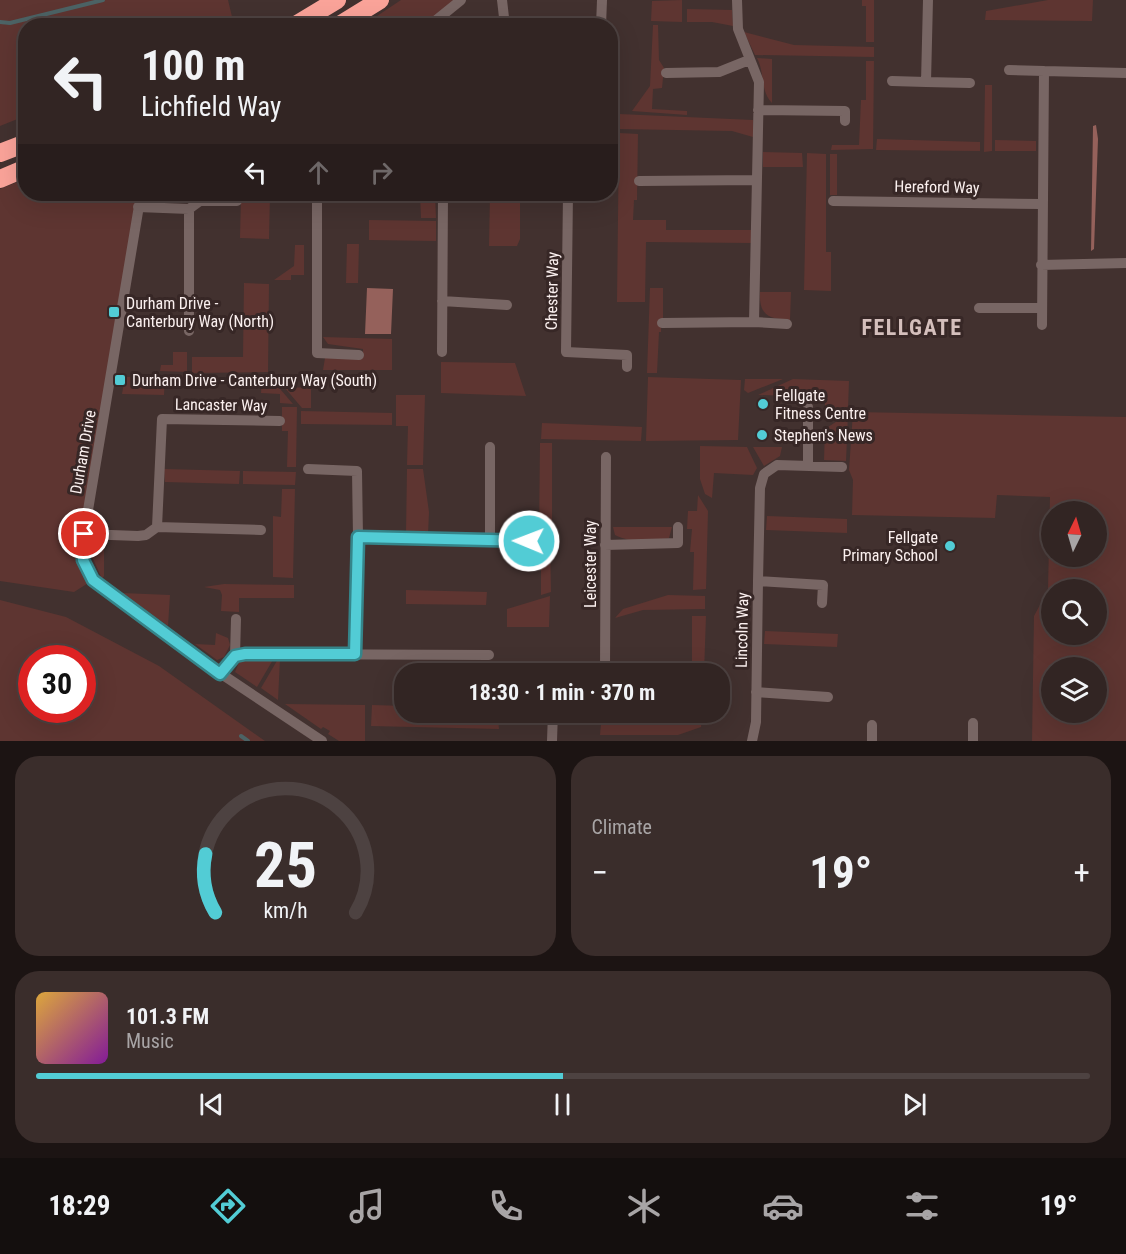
<!DOCTYPE html>
<html lang="en">
<head>
<meta charset="utf-8">
<style>
	body { margin:0; font-family:"Roboto Condensed",sans-serif; background:#3a2d2b; color:#f1f3f6; height:100vh; display:flex; flex-direction:column; font-size:22px; white-space:nowrap }
	* { box-sizing:border-box; margin:0 }
	p { font-size:20px; color:#a8a5a6 }
	.icon { flex:none; width:33px; height:33px; fill:none; stroke:currentColor; stroke-width:2; stroke-linecap:round; stroke-linejoin:round }
	.map { position:relative; height:741px; overflow:hidden }
	.panel { display:flex; flex-direction:column; gap:15px; padding:15px; background:#1c1413; flex:1 }
	.panel>* { flex:none }
	.top-card { position:absolute; left:18px; top:18px; width:600px; height:183px; border-radius:24px; box-shadow:0 6px 24px #0002,0 0 0 2px #4d4241; background:#322523; color:#f1f3f6; overflow:hidden }
	.needle { width:39px; rotate:5deg }
	.controls { position:absolute; left:1041px; top:501px; display:grid; gap:12px }
	.controls a { display:grid; place-items:center; width:66px; height:66px; border-radius:50%; background:#322523; box-shadow:0 6px 24px #0002,0 0 0 2px #4d4241; font-size:30px }
	.speed { position:absolute; left:18px; top:645px; display:flex; gap:12px; font-size:30px; font-weight:700; text-align:center }
	.speed>* { display:grid; place-content:center; width:78px; height:78px; border-radius:50%; background:#322523; box-shadow:0 6px 24px #0002,0 0 0 2px #4d4241; line-height:1 }
	.speed .limit { border:9px solid #d22; background:#fff; color:#111 }
	.pin { position:absolute; display:grid; place-items:center; width:51px; height:51px; color:#fff; margin:-26px; border:3px solid #fff; border-radius:50%; box-shadow:0 2px 6px #0007 }
	.me { position:absolute; width:66px; margin:-33px; rotate:271deg; stroke-linejoin:round; filter:drop-shadow(0 0 4px #0008) }
	.turn { display:flex; align-items:center; gap:21px; height:126px; padding:0 24px; font-size:27px }
	.turn .icon { width:78px; height:78px; stroke-width:2.5 }
	.turn b { display:block; font-size:42px; line-height:51px }
	.lanes { display:flex; align-items:center; height:57px; padding:0 24px; background:#0003; justify-content:center; gap:30px; direction:ltr }
	.lanes .off { opacity:.35 }
	.big { font-size:45px; font-weight:700; line-height:1.1 }
	.panel .tile { flex:1; display:flex; flex-direction:column; justify-content:center; gap:9px; min-width:0; padding:0 21px; border-radius:24px; background:#3a2d2b }
	.panel .dial { align-items:center; gap:0 }
	.dial svg { height:156px; overflow:visible; fill:none; stroke:#4d4241; stroke-width:7; stroke-linecap:round; text-anchor:middle }
	.dial text { fill:#f1f3f6; stroke:none }
	.song { display:flex; align-items:center; gap:18px }
	.cover { width:72px; height:72px; border-radius:9px; background:linear-gradient(135deg,hsl(40 70% 55%),hsl(290 70% 35%)) }
	.played { height:6px; border-radius:3px; background:linear-gradient(90deg,#52ccd5 50%,#4d4241 50%) }
	.keys { display:flex; justify-content:space-around; direction:ltr }
	.heat { display:flex; justify-content:space-between; align-items:center; font-size:33px; direction:ltr }
	.panel .tiles { flex:1; display:grid; gap:15px; grid-template-columns:1fr 1fr }
	.tile:last-child { grid-column:span 2 }
	.trip { position:absolute; left:394px; top:663px; width:336px; height:60px; border-radius:24px; background:#322523; box-shadow:0 6px 24px #0002,0 0 0 2px #4d4241; font-weight:700; line-height:60px; text-align:center }
	.dock { display:flex; height:96px; justify-content:space-around; align-items:center; background:#140f0e; color:#a8a5a6 }
	.dock .icon { width:42px; height:42px }
	.dock .selected { color:#52ccd5 }
	.dock b { font-size:27px; color:#f1f3f6 }
	.map>svg:first-child { display:block }
</style>
</head>
<body>
<div class="map">
<svg width="1126" height="741" viewBox="0 0 1126 741">
	<rect width="100%" height="100%" fill="#42312f"/>
	<path fill="#5e3531" fill-rule="evenodd" d="M0 0H228L234 25 26 26 25 116 0 126Z
		M401 0H461L429 25 362 26Z
		M682 0V22L651 21 652 1Z
		M862 0H874V42H866V6H862Z
		M1048 0H1093L1092 21 985 20 986 11Z
		M687 9 732 10 733 26 712 22H687Z
		M653 25H658L659 60 664 68 662 88 653 89 652 109 687 111V115L632 111 650 86Z
		M744 32 794 45 874 47V57L755 55Z
		M757 58 772 59V103C760 91 765 73 757 58Z
		M866 61H874L873 149 831 150 832 145H859L861 100H866Z
		M985 85H992V151L984 152Z
		M619 114 753 120V137L732 131 618 129Z
		M619 133 638 134 637 200H634L633 220H666V230H751V243L646 242 645 302H617Z
		M877 139 980 142V151L876 150Z
		M995 140 1036 141V151H995Z
		M763 152 802 153 803 167H763Z
		M807 153 826 154V252H831V291L804 290Z
		M830 154H837V195H830Z
		M25 179 26 194H141L83 560 93 580 74 592 0 581V189Z
		M254 194H270L269 239 240 238 241 196Z
		M420 194H435L436 218H421Z
		M490 194H520V239L517 246H489Z
		M369 220 436 221V241L369 240Z
		M347 244H359L358 283H346Z
		M295 245H304V275H291V280H274L294 266Z
		M244 283 269 284 268 372 192 373V357H243Z
		M650 288H663V318L661 319V332H659L657 373H647Z
		M760 292H791L790 320C768 319 759 315 760 292Z
		M323 337 392 339V370H323L325 358H363V349L328 344Z
		M173 352H187V372L160 371 161 365H173Z
		M441 362 515 363 526 396 441 393Z
		M165 376 164 395 122 394 125 377Z
		M262 376H269L293 404 280 403V394L261 393Z
		M648 377 741 380 738 440 646 441Z
		M745 379H783L748 393 744 390Z
		M793 379 849 381 848 409 825 421V397L758 395Z
		M311 387V408H302L285 388Z
		M396 395H425L423 465H407L408 426H396Z
		M282 407H297L296 467H287L288 431H282Z
		M301 411 392 413V425L301 424Z
		M853 412 1126 417V741H1032L1034 616 1048 590 1050 497 997 495 995 518 852 515 853 480 849 470ZM1052 512H1096V556H1052ZM1052 590H1096V634H1052ZM1052 668H1096V712H1052Z
		M848 414 846 461 824 460 825 429Z
		M542 423 642 427 641 441 541 439Z
		M540 443H552V536H539Z
		M700 446 747 447 757 468 753 475 714 473 712 498 705 494 700 479Z
		M753 447H782L780 456 764 466Z
		M164 469 240 471 239 484 165 482Z
		M407 469H423L429 512 428 535 406 534Z
		M243 471 296 472 295 485 243 484Z
		M282 489H295L293 578 273 577V516L281 517Z
		M698 495 708 511 706 589 693 590 694 552H690L692 529H687L688 511H697Z
		M767 516 847 519V533L766 530Z
		M613 527H672L669 538C652 542 630 543 615 535Z
		M104 540V576L102 579 90 552 97 542Z
		M536 540H550L551 592 541 595V557L534 556Z
		M224 584 294 585V598H239V612L221 611 222 595 220 590 204 587Z
		M406 590 487 592 486 605 406 604Z
		M122 593 170 595 168 626Z
		M668 595 705 596V609L643 610 615 618 623 609Z
		M550 596 549 627H507V609Z
		M0 600 66 617 159 666 265 741H0ZM82 658V710H32V658Z
		M692 616H706L704 673H692Z
		M765 631 838 634 837 647 764 644Z
		M216 633 228 638 230 645 224 657 217 660 195 644 215 645Z
		M247 658H274L257 687 235 672 240 660Z
		M278 659H280L278 700 261 688Z
		M285 704 365 705V741H339L328 734 330 731 323 727 321 729Z
		M372 705 405 706V712C437 712 466 718 498 719L499 729 371 726Z
		M702 715 701 727 678 735H600L601 724H674Z"/>
	<path fill="#95615b" d="M1096 125 1098 139 1094 249 1091 251 1093 126Z
		M367 288 393 289 391 334H365Z"/>
	<g fill="none" stroke-linecap="round" stroke-linejoin="round">
		<path stroke="#4c6365" stroke-width="4" d="M0 22 10 23 103 0
			M241 736 248 741"/>
		<path stroke="#786664" stroke-width="10" d="M502 0 505 26
			M928 0 926 82 970 83
			M429 26 461 0
			M601 26 602 0
			M1009 70 1044 71
			M666 73 719 72 749 60
			M892 81 926 82
			M758 110 845 111V121
			M639 181 757 180
			M141 194 84 534 83 560 93 580 220 673 322 741
			M317 194V353L359 355
			M568 194 566 352 627 355V367
			M833 201 1041 204
			M138 207 189 209V331
			M189 209 200 201H237
			M1041 265 1126 263
			M442 301 507 305
			M979 308H1042
			M754 322 787 324
			M662 323 754 322 759 82 738 29 737 0
			M1042 325 1044 71 1126 73
			M442 352 443 194
			M808 407V466
			M490 447V540
			M308 469 357 471 358 537
			M157 527 162 419 280 421
			M84 534 138 536 146 535 157 527 261 530
			M605 545 678 543V527
			M758 581 760 488 764 474 777 465 842 467
			M355 654 358 537 529 541
			M235 656 236 619
			M605 671 606 457
			M220 673 235 656 245 654 489 655
			M554 674V671H678
			M756 692 828 697
			M552 741 553 712
			M752 741 756 722 758 581 823 585 822 603
			M872 741V725
			M973 741V723"/>
		<path stroke="#faa399" stroke-width="18" d="M294 26 337 0
			M338 26 380 0
			M0 153 26 143
			M0 179 26 168"/>
	</g>
	<g fill="none" stroke-linecap="round" stroke-linejoin="round">
		<g stroke="#35858a" stroke-width="15">
			<path id="route" d="M84 534 83 560 93 580 220 674 235 656 245 654H355L358 537 529 541"/>
		</g>
		<use href="#route" stroke="#52ccd5" stroke-width="10"/>
	</g>
	<g fill="#52ccd5" stroke="#372726" stroke-width="2">
		<rect x="108" y="306" width="12" height="12" rx="3"/>
		<rect x="114" y="374" width="12" height="12" rx="3"/>
		<circle cx="763" cy="404" r="6"/>
		<circle cx="762" cy="435" r="6"/>
		<circle cx="950" cy="546" r="6"/>
	</g>
	<g text-anchor="middle" dominant-baseline="central" stroke-width="6" stroke-linejoin="round" paint-order="stroke">
		<g font-size="16" fill="#fbf0ef" stroke="#372726">
			<text transform="translate(937 187) rotate(1)">Hereford Way</text>
			<text transform="translate(552 291) rotate(-89)">Chester Way</text>
			<text transform="translate(221 405) rotate(1)">Lancaster Way</text>
			<text transform="translate(83 452) rotate(-80)">Durham Drive</text>
			<text transform="translate(590 564) rotate(-90)">Leicester Way</text>
			<text transform="translate(742 630) rotate(-89)">Lincoln Way</text>
		</g>
		<g font-size="16" fill="#fbf0ef" stroke="#372726" text-anchor="start">
			<text x="126" y="303">Durham Drive -<tspan x="126" dy="18">Canterbury Way (North)</tspan></text>
			<text x="132" y="380">Durham Drive - Canterbury Way (South)</text>
			<text x="775" y="395">Fellgate<tspan x="775" dy="18">Fitness Centre</tspan></text>
			<text x="774" y="435">Stephen's News</text>
			<text x="938" y="537" text-anchor="end">Fellgate<tspan x="938" dy="18">Primary School</tspan></text>
		</g>
		<g font-size="22" font-weight="bold" letter-spacing="1.5" fill="#d4bfbc" stroke="#372726">
			<text x="912" y="327">FELLGATE</text>
		</g>
	</g>
</svg>
<div class="controls">
<a><svg class="needle" viewBox="-14 -14 28 28"><path d="M0-13l5 13h-10z" fill="#e53935"/><path d="M0 13l5-13h-10z" fill="#a8a5a6"/></svg></a>
<a><svg class="icon" aria-label="search" viewBox="0 0 24 24"><circle cx="10" cy="10" r="6"/><path d="M15 15l6 6"/></svg></a>
<a><svg class="icon" aria-label="layers" viewBox="0 0 24 24"><path d="M12 4l9 5-9 5-9-5zM3 14l9 5 9-5"/></svg></a>
</div>
<div class="speed"><div class="limit">30</div></div>
<div class="pin" style="left:84px;top:534px;background:#d93025"><svg class="icon" aria-label="arrive" viewBox="0 0 24 24"><path d="M6 21V4h12l-3 4 3 4H6"/></svg></div>
<svg class="me" style="left:529px;top:541px" viewBox="-20 -20 40 40"><circle r="17" fill="#52ccd5" stroke="#fff" stroke-width="3"/><path d="M0-11L8 9 0 5-8 9z" fill="#fff"/></svg>
<div class="trip">18:30 · 1 min · 370 m</div>
<div class="top-card">
<div class="turn"><svg class="icon" aria-label="left" viewBox="0 0 24 24"><path d="M17 20v-9H6M10 6l-5 5 5 5"/></svg><div><b>100 m</b>Lichfield Way</div></div>
<div class="lanes"><svg class="icon" aria-label="left" viewBox="0 0 24 24"><path d="M17 20v-9H6M10 6l-5 5 5 5"/></svg><svg class="icon off" aria-label="ahead" viewBox="0 0 24 24"><path d="M12 20V5M6 11l6-6 6 6"/></svg><svg class="icon off" aria-label="right" viewBox="0 0 24 24"><path d="M7 20v-9h11M14 6l5 5-5 5"/></svg></div>
</div>
</div>
<section class="panel">
<div class="tiles">
<div class="tile dial"><svg viewBox="0 0 100 80">
<path d="M14 69A42 42 0 1 1 86 69"/>
<path d="M14 69A42 42 0 0 1 9 39" stroke="#52ccd5"/>
<text x="50" y="56" font-size="32" font-weight="700">25</text>
<text x="50" y="72" font-size="11">km/h</text>
</svg></div>
<div class="tile"><p>Climate</p>
<div class="heat"><a>−</a><b class="big">19°</b><a>+</a></div>
</div>
<div class="tile">
<div class="song"><i class="cover"></i><div><b>101.3 FM</b><p>Music</p></div></div>
<div class="played"></div>
<div class="keys"><svg class="icon" aria-label="previous" viewBox="0 0 24 24"><path d="M18 5L8 12l10 7zM5 5v14"/></svg><svg class="icon" aria-label="pause" viewBox="0 0 24 24"><path d="M8 5v14M16 5v14"/></svg><svg class="icon" aria-label="next" viewBox="0 0 24 24"><path d="M6 5l10 7-10 7zM19 5v14"/></svg></div>
</div>
</div>
</section>
<nav class="dock">
<b>18:29</b>
<svg class="icon selected" aria-label="directions" viewBox="0 0 24 24"><path d="M12 3l9 9-9 9-9-9zM9 14v-3h6M13 9l2 2-2 2"/></svg>
<svg class="icon" aria-label="music" viewBox="0 0 24 24"><path d="M9 18V5l10-2v13"/><circle cx="6" cy="18" r="3"/><circle cx="16" cy="16" r="3"/></svg>
<svg class="icon" aria-label="phone" viewBox="0 0 24 24"><path d="M5 4h4l2 5-3 2q2 4 5 5l2-3 5 2v4C11 20 4 13 5 4z"/></svg>
<svg class="icon" aria-label="climate" viewBox="0 0 24 24"><path d="M12 3v18M4 7l16 10M4 17L20 7"/></svg>
<svg class="icon" aria-label="car" viewBox="0 0 24 24"><path d="M5 17H2v-5l4-1 3-4h7l3 4 3 1v5h-3M9 17h6M6 11h13"/><circle cx="7" cy="17" r="2"/><circle cx="17" cy="17" r="2"/></svg>
<svg class="icon" aria-label="filters" viewBox="0 0 24 24"><path d="M4 7h16M4 17h16"/><circle cx="9" cy="7" r="2"/><circle cx="15" cy="17" r="2"/></svg>
<b>19°</b>
</nav>
</body>
</html>
